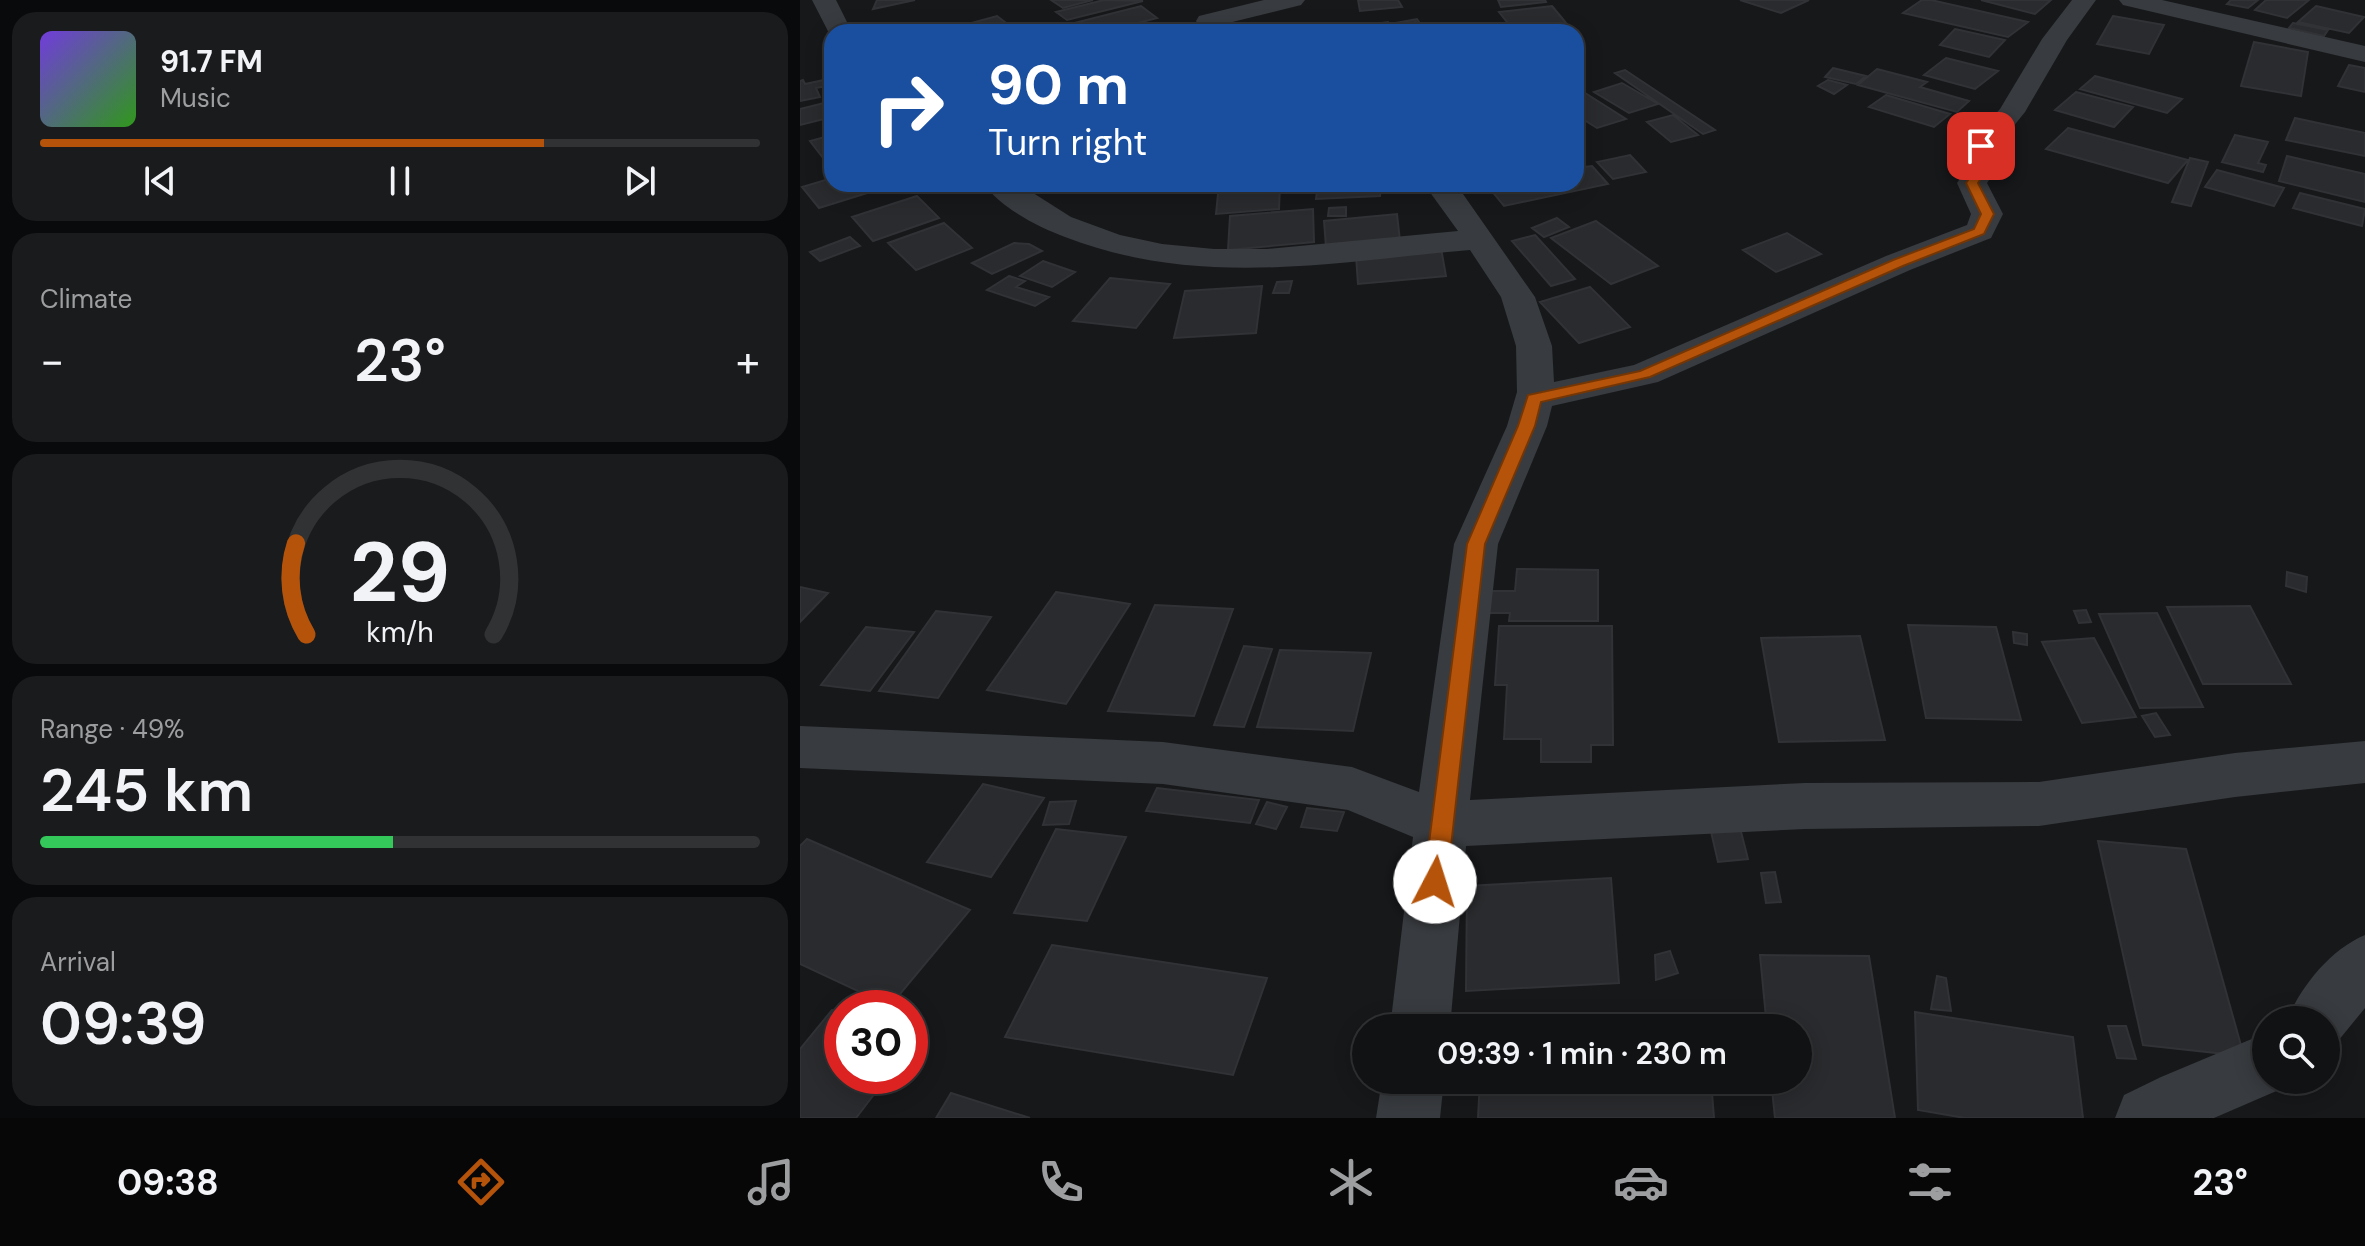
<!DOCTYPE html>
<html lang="en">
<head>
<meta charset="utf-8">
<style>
	body { margin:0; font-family:"DM Sans",sans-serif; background:#1a1b1d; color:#f1f3f6; height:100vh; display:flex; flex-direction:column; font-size:30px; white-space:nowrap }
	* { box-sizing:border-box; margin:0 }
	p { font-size:26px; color:#9c9ea0 }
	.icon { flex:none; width:44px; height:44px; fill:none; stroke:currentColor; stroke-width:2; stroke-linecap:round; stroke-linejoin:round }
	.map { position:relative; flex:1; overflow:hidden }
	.panel { display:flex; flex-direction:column; gap:12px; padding:12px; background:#090a0b; width:800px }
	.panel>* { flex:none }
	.hud { position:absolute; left:24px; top:24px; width:760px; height:168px; border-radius:24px; box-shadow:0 4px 20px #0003,0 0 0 2px #303234; background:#1a4fa0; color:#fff; overflow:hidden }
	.fabs { position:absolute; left:1452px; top:1006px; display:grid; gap:16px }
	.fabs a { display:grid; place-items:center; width:88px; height:88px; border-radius:50%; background:#111214; box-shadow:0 4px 20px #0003,0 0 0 2px #303234; font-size:40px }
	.speed { position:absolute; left:24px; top:990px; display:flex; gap:16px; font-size:40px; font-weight:700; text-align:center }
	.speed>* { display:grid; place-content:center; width:104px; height:104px; border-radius:50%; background:#111214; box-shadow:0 4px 20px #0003,0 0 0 2px #303234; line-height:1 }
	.speed .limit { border:12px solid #d22; background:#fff; color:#111 }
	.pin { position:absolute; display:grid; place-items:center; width:68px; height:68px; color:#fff; margin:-34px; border-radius:16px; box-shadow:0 4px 12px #0006 }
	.me { position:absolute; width:88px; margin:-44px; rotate:5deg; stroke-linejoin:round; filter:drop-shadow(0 0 6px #0008) }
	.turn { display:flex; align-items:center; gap:28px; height:168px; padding:0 32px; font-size:36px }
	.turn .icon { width:104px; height:104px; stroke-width:2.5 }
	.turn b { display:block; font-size:56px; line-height:68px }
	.big { font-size:60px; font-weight:600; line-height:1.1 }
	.panel .widget { flex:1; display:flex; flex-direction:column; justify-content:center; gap:12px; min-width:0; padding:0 28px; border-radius:24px; background:#1a1b1d }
	.panel .dial { align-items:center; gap:0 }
	.dial svg { height:208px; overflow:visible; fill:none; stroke:#303234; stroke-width:7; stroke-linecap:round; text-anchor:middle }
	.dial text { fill:#f1f3f6; stroke:none }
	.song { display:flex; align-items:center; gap:24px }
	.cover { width:96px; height:96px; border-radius:12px; background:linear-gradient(135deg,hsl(260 70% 55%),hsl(110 70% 35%)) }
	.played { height:8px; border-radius:4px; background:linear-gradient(90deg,#b45309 70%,#303234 70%) }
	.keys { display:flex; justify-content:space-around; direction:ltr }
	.heat { display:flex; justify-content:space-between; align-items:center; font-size:44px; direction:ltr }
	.charge { height:12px; border-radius:6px; background:linear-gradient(90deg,#34c759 49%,#303234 0) }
	.trip { position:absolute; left:552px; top:1014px; width:460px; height:80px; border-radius:40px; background:#111214; box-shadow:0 4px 20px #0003,0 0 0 2px #303234; font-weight:600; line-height:80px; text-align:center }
	.dock { display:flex; height:128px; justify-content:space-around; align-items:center; background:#070708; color:#9c9ea0 }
	.dock .icon { width:56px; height:56px }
	.dock .selected { color:#b45309 }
	.dock b { font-size:36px; color:#f1f3f6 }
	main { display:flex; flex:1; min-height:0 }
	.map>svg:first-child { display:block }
</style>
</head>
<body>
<main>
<section class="panel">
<div class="widget">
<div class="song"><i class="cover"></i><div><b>91.7 FM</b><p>Music</p></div></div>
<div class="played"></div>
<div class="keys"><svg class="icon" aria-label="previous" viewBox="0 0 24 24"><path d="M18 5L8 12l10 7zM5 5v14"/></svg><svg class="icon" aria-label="pause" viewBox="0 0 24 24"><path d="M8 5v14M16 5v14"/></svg><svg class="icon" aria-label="next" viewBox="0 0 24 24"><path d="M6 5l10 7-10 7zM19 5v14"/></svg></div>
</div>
<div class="widget"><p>Climate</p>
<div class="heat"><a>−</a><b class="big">23°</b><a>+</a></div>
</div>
<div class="widget dial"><svg viewBox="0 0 100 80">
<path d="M14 69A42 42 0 1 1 86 69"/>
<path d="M14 69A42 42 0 0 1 10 34" stroke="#b45309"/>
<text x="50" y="56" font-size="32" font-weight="700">29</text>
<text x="50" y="72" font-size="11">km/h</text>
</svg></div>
<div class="widget"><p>Range · 49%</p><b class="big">245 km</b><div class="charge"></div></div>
<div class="widget"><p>Arrival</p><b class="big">09:39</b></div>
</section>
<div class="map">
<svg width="1565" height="1118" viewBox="0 0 1565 1118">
	<rect width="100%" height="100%" fill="#17181a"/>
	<path fill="#2a2b2e" stroke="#313236" stroke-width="2" d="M77 0H115L73 9Z
		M251 0H293L263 8Z
		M304 0 343 1 267 20 256 12Z
		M558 0H598L602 7 560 11Z
		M698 0H745L746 2 701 7Z
		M940 0H1009L981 13Z
		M1122 0H1131L1228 22 1208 37 1103 13Z
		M1181 0H1251L1235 14Z
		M1431 0H1458L1448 8 1427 4Z
		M1466 0H1509L1487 18 1455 10Z
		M341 6 357 18 303 32H291L285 27 266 32H239Z
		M752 6 767 24 739 27 741 31 731 32H715L699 12Z
		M1516 6 1564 17 1549 33 1498 22Z
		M197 16 218 32H158L153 28Z
		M1313 16 1364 25 1349 54 1297 44Z
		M617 19 626 32H597L590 24Z
		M614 20 624 32H597L590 24Z
		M588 22 595 32H539V29Z
		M1493 23 1528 30 1524 36 1489 28Z
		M587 24 593 32H540V31Z
		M1155 29 1205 40 1189 57 1140 45Z
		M1454 42 1508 52 1501 96 1441 86Z
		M1146 58 1198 71 1175 89 1124 75Z
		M1549 65 1565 68V92L1538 86Z
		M1033 68 1066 76 1056 84 1025 77Z
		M1077 69 1127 82 1120 87 1169 101 1157 112 1058 85Z
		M825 70 915 130 903 134 815 73Z
		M1295 76 1382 99 1367 113 1280 89Z
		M3 80 5 84 24 80 27 86 16 88 20 97 0 101V81Z
		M1028 80 1047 85 1034 94 1018 86Z
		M822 83 858 104 829 113 794 92Z
		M782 91 826 119 797 128 776 115V93Z
		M1276 92 1333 107 1314 127 1255 110Z
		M1086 95 1150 114 1134 127 1069 107Z
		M32 101V117L0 125V109Z
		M873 115 898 135 871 142 847 122Z
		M1495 118 1565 133V156L1486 140Z
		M1268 128 1388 160 1368 183 1246 149Z
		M32 135V156L23 158 10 141Z
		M1435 135 1468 142 1458 163 1466 165 1463 172 1422 162Z
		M830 155 846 172 813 179 797 162Z
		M1487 156 1565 174V202L1479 181Z
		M1390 158 1408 162 1391 206 1372 202Z
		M792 166 808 184 704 206 686 184H776V168Z
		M1417 170 1484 188 1474 206 1405 187Z
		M32 178V184H96L19 208 2 187Z
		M419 184H480L479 209 416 214Z
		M518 184H581L580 196 516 199Z
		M1500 193 1565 209 1562 226 1493 208Z
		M117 196 139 218 73 241 52 217Z
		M546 207V216H528L529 208Z
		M513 209 514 242 428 250 430 216Z
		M597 214 600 241 526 247 524 221Z
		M757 218 769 227 744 237 732 228Z
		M796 221 858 266 811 284 751 238Z
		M144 223 172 248 116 270 88 243Z
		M987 233 1021 254 976 272 943 250Z
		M735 235 775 279 751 286 712 241Z
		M50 237 60 246 20 261 10 252Z
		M214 243 229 244 242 251 192 274 172 263Z
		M641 248 646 276 558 284 556 256Z
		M243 261 275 272 252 287 220 276Z
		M209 276 225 281 216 287 249 297 235 306 187 290Z
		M310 278 370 284 336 328 273 321Z
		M492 281 489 293H473L477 282Z
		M462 286 456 333 374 338 385 291Z
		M790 287 830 327 779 343 740 302Z
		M717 569 798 570V621H709L710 613H689L691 591H715Z
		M1487 572 1507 577 1506 592 1486 586Z
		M0 587 28 593 0 622Z
		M256 592 330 604 266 704 187 690Z
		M355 605 433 609 394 716 308 711Z
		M1450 606 1491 684H1403L1367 607Z
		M1286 610 1291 622 1279 623 1274 611Z
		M136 611 191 617 138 698 79 691Z
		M1357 613 1403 707 1340 708 1299 614Z
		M1108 625 1196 627 1221 720 1126 718Z
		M699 626H812L813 745H791V762H741V739H704L707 685H695Z
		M66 627 114 632 70 691 21 685Z
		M1213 632 1227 634V645L1214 643Z
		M1060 636 1085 740 979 742 961 638Z
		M1294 638 1336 717 1282 723 1242 642Z
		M444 646 472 649 444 727 414 725Z
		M480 650 571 653 553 731 457 727Z
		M1356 713 1370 735 1355 737 1342 716Z
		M183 784 244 798 191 877 127 862Z
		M357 788 459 800 450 823 346 811Z
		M276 801 269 824 243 825 250 802Z
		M467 802 487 807 476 829 456 824Z
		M507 808 544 812 537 831 501 827Z
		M938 820 948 859 918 862 909 823Z
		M256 829 326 837 287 921 214 913Z
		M7 839 170 910 90 1006 0 964V846Z
		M1298 841 1386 849 1444 1056 1343 1045Z
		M975 872 981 902 966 903 961 873Z
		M811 878 819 983 666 991 667 886Z
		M252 945 467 978 433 1075 205 1037Z
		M870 951 878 973 856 980 855 955Z
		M960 955 1069 956 1095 1118H975L971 1080H998V1028H967Z
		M1137 976 1146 978 1151 1011 1131 1009Z
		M32 1010 42 1014V1076H88L56 1118H0V1049Z
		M1115 1012 1273 1037 1283 1118H1165L1118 1110Z
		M907 1023V1028H682V1025Z
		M1308 1026H1326L1336 1059 1317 1058Z
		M680 1080H911L914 1118H678Z
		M151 1093 230 1118H136Z"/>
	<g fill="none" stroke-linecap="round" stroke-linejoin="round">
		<path fill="#383b3f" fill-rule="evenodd" d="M12 0H36L52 32H32L31 37Z
			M464 0H505L501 5 408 28 399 26 396 21 399 16Z
			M1272 0H1296L1267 40 1225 112 1196 148 1201 162 1187 183 1203 214 1191 238 1110 270 858 382 752 406 747 426 698 544 670 800 1005 783 1239 782 1435 753 1565 741V783L1435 797 1239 826 1005 829 666 846 650 1028H590L613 837 548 810 363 784 0 768V726L363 742 552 767 619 792 654 544 707 426 717 392 716 346 701 297 670 250C531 262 400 289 265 237 238 227 201 208 184 184H219L271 217 320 235 362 244 414 249H467L658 231 624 184H656L735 297 752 346 754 382 834 365 1086 256 1167 225 1171 214 1157 183 1171 162 1166 146 1200 109 1242 39Z
			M1319 0H1362L1565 46V62L1323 5Z
			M1565 935V1008L1538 1041 1526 1046V1020H1487C1501 986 1531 949 1565 935Z
			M1466 1033V1080H1491L1488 1086 1414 1118H1315L1324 1095 1361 1077Z
			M582 1080H644L640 1118H576Z"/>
	</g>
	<path fill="#b45309" stroke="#753606" stroke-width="2" d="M1181 143 1187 146 1192 162 1178 183 1194 214 1184 234 1103 266 850 377 741 402 735 426 685 544 647 882 643 889 635 893 627 889 624 882 667 544 718 426 728 395 840 371 1093 260 1174 229 1181 214 1166 183 1180 162 1175 146Z"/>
</svg>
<div class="fabs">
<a><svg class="icon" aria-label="search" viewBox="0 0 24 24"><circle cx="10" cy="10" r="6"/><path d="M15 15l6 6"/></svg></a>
</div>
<div class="speed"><div class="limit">30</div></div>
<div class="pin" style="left:1181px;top:146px;background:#d93025"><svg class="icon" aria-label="arrive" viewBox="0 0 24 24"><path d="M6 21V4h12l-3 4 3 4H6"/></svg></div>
<svg class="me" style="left:635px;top:882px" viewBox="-20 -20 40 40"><circle r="19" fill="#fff"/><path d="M0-13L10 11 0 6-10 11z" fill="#b45309"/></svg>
<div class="trip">09:39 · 1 min · 230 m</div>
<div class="hud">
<div class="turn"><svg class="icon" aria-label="right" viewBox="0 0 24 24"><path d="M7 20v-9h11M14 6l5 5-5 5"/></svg><div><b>90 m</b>Turn right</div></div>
</div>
</div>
</main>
<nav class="dock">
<b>09:38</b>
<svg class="icon selected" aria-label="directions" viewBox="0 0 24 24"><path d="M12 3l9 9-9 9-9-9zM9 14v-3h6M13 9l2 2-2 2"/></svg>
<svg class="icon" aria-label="music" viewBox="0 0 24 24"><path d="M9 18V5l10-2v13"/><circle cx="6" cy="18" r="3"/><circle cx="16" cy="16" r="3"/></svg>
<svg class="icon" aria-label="phone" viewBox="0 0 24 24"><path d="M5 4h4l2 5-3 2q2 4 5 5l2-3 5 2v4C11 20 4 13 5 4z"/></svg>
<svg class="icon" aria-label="climate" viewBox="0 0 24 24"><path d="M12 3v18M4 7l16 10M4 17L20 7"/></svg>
<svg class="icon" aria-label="car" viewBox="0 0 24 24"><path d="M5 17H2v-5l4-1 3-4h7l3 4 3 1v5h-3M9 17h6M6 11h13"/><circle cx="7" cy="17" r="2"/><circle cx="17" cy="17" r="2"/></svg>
<svg class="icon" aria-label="filters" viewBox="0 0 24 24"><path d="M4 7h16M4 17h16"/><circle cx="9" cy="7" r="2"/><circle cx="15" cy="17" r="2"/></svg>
<b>23°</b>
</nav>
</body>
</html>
